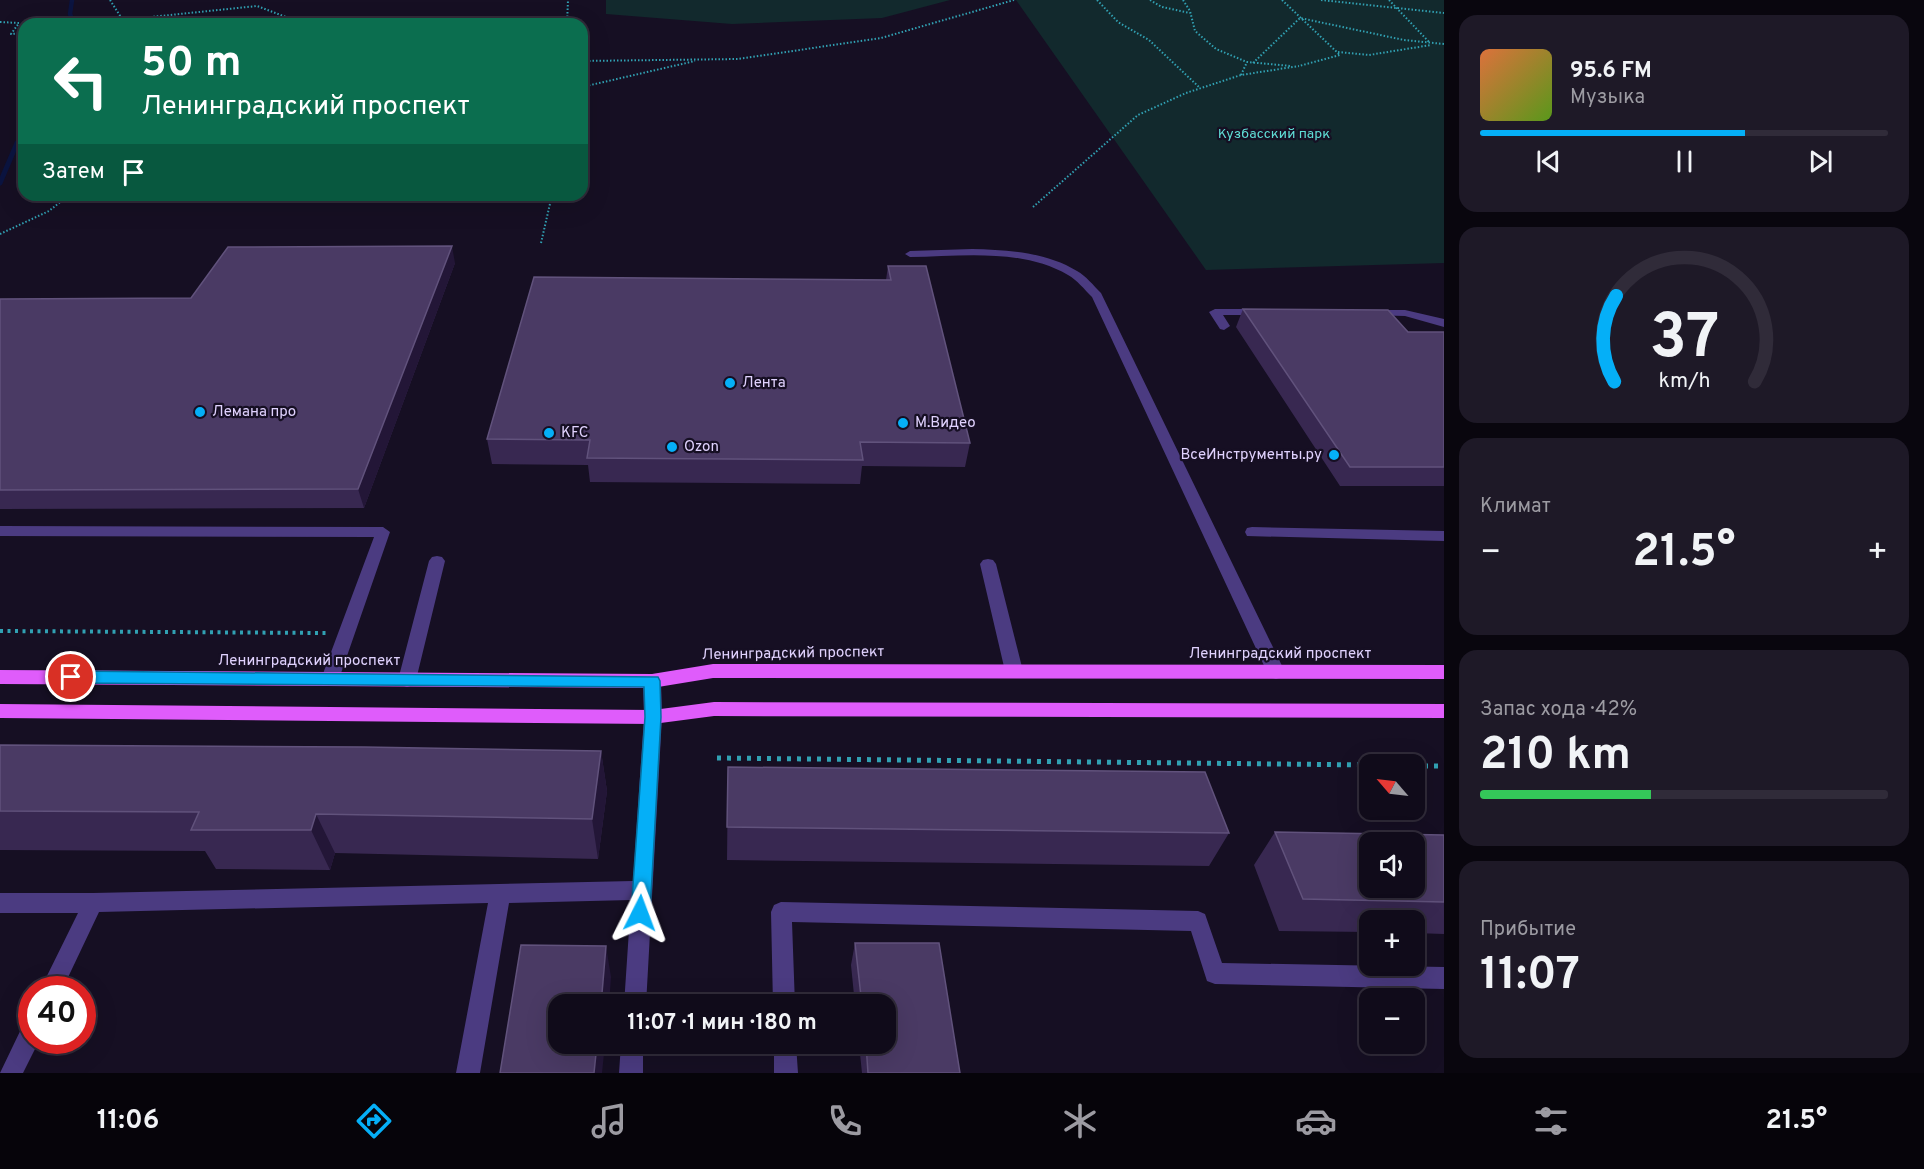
<!DOCTYPE html>
<html lang="ru">
<head>
<meta charset="utf-8">
<style>
	body { margin:0; font-family:Overpass,sans-serif; background:#1e1927; color:#f1f3f6; height:100vh; display:flex; flex-direction:column; font-size:22px; white-space:nowrap }
	* { box-sizing:border-box; margin:0 }
	p { font-size:20px; color:#9c9ba2 }
	.icon { flex:none; width:33px; height:33px; fill:none; stroke:currentColor; stroke-width:2; stroke-linecap:round; stroke-linejoin:round }
	.map { position:relative; flex:1; overflow:hidden }
	.sheet { display:flex; flex-direction:column; gap:15px; padding:15px; background:#09060e; width:480px }
	.sheet>* { flex:none }
	.guide { position:absolute; left:18px; top:18px; width:570px; height:183px; border-radius:18px; box-shadow:0 6px 24px #0002,0 0 0 2px #302b39; background:#0b6e4f; color:#fff; overflow:hidden }
	.needle { width:39px; rotate:298deg }
	.controls { position:absolute; left:1359px; top:754px; display:grid; gap:12px }
	.controls a { display:grid; place-items:center; width:66px; height:66px; border-radius:12px; background:#100b1a; box-shadow:0 6px 24px #0002,0 0 0 2px #302b39; font-size:30px }
	.speed { position:absolute; left:18px; top:976px; display:flex; gap:12px; font-size:30px; font-weight:700; text-align:center }
	.speed>* { display:grid; place-content:center; width:78px; height:78px; border-radius:50%; background:#100b1a; box-shadow:0 6px 24px #0002,0 0 0 2px #302b39; line-height:1 }
	.speed .limit { border:9px solid #d22; background:#fff; color:#111 }
	.pin { position:absolute; display:grid; place-items:center; width:51px; height:51px; color:#fff; margin:-26px; border:3px solid #fff; border-radius:50%; box-shadow:0 2px 6px #0007 }
	.me { position:absolute; width:66px; margin:-33px; rotate:3deg; stroke-linejoin:round; filter:drop-shadow(0 0 4px #0008) }
	.turn { display:flex; align-items:center; gap:21px; height:126px; padding:0 24px; font-size:27px }
	.turn .icon { width:78px; height:78px; stroke-width:2.5 }
	.turn b { display:block; font-size:42px; line-height:51px }
	.then { display:flex; align-items:center; height:57px; padding:0 24px; background:#0003; gap:12px; font-size:22px }
	.big { font-size:45px; font-weight:700; line-height:1.1 }
	.sheet .tile { flex:1; display:flex; flex-direction:column; justify-content:center; gap:9px; min-width:0; padding:0 21px; border-radius:18px; background:#1e1927 }
	.sheet .dial { align-items:center; gap:0 }
	.dial svg { height:156px; overflow:visible; fill:none; stroke:#302b39; stroke-width:7; stroke-linecap:round; text-anchor:middle }
	.dial text { fill:#f1f3f6; stroke:none }
	.song { display:flex; align-items:center; gap:18px }
	.cover { width:72px; height:72px; border-radius:9px; background:linear-gradient(135deg,hsl(20 70% 55%),hsl(90 70% 35%)) }
	.played { height:6px; border-radius:3px; background:linear-gradient(90deg,#05aff7 65%,#302b39 65%) }
	.keys { display:flex; justify-content:space-around; direction:ltr }
	.heat { display:flex; justify-content:space-between; align-items:center; font-size:33px; direction:ltr }
	.charge { height:9px; border-radius:4px; background:linear-gradient(90deg,#34c759 42%,#302b39 0) }
	.trip { position:absolute; left:548px; top:994px; width:348px; height:60px; border-radius:18px; background:#100b1a; box-shadow:0 6px 24px #0002,0 0 0 2px #302b39; font-weight:700; line-height:60px; text-align:center }
	.dock { display:flex; height:96px; justify-content:space-around; align-items:center; background:#06040a; color:#9c9ba2 }
	.dock .icon { width:42px; height:42px }
	.dock .current { color:#05aff7 }
	.dock b { font-size:27px; color:#f1f3f6 }
	main { display:flex; flex:1; min-height:0 }
	.map>svg:first-child { display:block }
</style>
</head>
<body>
<main>
<div class="map">
<svg width="1444" height="1073" viewBox="0 0 1444 1073">
	<rect width="100%" height="100%" fill="#160f23"/>
	<path fill="#12292d" d="M606 0H950L882 18 732 24 606 14Z
		M1016 0H1444V263L1206 270Z"/>
	<g fill="none" stroke-linecap="round" stroke-linejoin="round">
		<path stroke="#0b1440" stroke-width="4.5" d="M72 0 70 14 74 24"/>
		<path stroke="#0b1440" stroke-width="5" d="M0 183 17 143 24 135"/>
		<path stroke="#31a1b3" stroke-width="2" stroke-dasharray="1.5 2" stroke-linecap="butt" d="M110 0 124 22
			M1097 0 1118 22 1149 40 1200 88
			M1150 0 1162 7 1190 13
			M1183 0 1190 11 1195 31 1216 49 1247 62 1291 66
			M1282 0 1340 55 1299 66
			M1321 0 1444 13
			M1389 0 1430 43
			M0 22 19 23 11 34 24 33
			M112 24 141 18 257 6 286 17 328 24
			M567 24 568 0
			M1338 52 1369 55 1431 45
			M582 61 738 59 881 38 1014 0
			M1253 63 1300 18 1404 40 1444 44
			M1241 75 1247 62
			M582 87 695 61
			M1033 207 1138 115 1186 93 1241 75 1299 66
			M0 234 49 211 69 195
			M541 243 552 195"/>
		<path stroke="#31a1b3" stroke-width="4" stroke-dasharray="3 4.5" stroke-linecap="butt" d="M0 631 326 633"/>
		<path stroke="#31a1b3" stroke-width="5" stroke-dasharray="4 6" stroke-linecap="butt" d="M717 758 1370 765
			M598 759H607
			M1414 766H1444"/>
		<path fill="#4b3b81" fill-rule="evenodd" d="M972 249C1008 250 1046 252 1077 271 1086 276 1093 285 1101 293L1285 672 1282 677 1276 679 1270 677 1267 672 1092 297C1084 289 1077 280 1068 275 1021 248 962 256 910 257L905 254 910 251Z
			M1215 309H1262L1268 312 1262 315H1223L1230 326 1224 330 1220 329 1209 312Z
			M1370 310H1405L1444 319V327L1405 316 1366 315 1364 313Z
			M0 526 383 527 390 532 339 679 336 684 330 686 324 684 321 679 374 537 0 536Z
			M1252 527 1444 531V541L1247 536 1245 532 1247 528Z
			M437 556 442 557 445 561 416 680 413 685 407 687 401 685 398 680 429 561 432 557Z
			M988 559 993 560 996 564 1023 671 1020 676 1014 678 1008 676 1005 671 980 564 983 560Z
			M652 674 658 676 661 681 662 717 646 1005H624L631 900 509 903 480 1073H456L488 903 99 912 62 990H40L78 913H0V893H93L633 881 644 717 643 681 646 676Z
			M781 902 1198 911 1205 914 1222 963 1444 967V989L1215 984 1207 981 1191 931 792 922 795 1005H773L771 912 774 905Z
			M32 1020V1041H39L23 1073H0L24 1023Z
			M621 1044H643V1073H619Z
			M774 1044H796L798 1073H774Z"/>
		<path fill="#df5cfb" fill-rule="evenodd" d="M713 664 1444 665V679L713 678 652 688 0 684V670L652 674Z
			M714 702 1444 704V718L714 716 653 724 0 718V704L653 710Z"/>
	</g>
	<path fill="#382851" d="M455 263 364 508 0 509V299L191 298Z
		M888 266 970 443 965 467 862 466 860 484 590 482 588 465 492 464 487 439 886 280Z
		M1243 309 1408 332H1444V486H1340L1236 327Z
		M0 745 601 751 607 791 598 859 335 853 330 870 216 869 205 851 0 850Z
		M728 767 1229 833 1209 866 727 860Z
		M1275 832 1444 835V934L1414 933V921H1370V932L1279 931 1254 865Z
		M855 943 960 1073H862L859 1044H885V1005H855L851 965Z"/>
	<path fill="#231637" d="M452 246 455 263 364 508 358 489Z
		M601 751 607 791 598 859 592 819Z
		M316 814 335 853 330 870 311 830Z
		M606 946 611 977 609 1005H601Z
		M597 1044H605L602 1073H594Z"/>
	<path fill="#4a3a64" stroke="#61527c" stroke-width="1.5" fill-rule="evenodd" d="M452 246 358 489 0 490V299L191 298 228 247Z
		M888 266H926L970 443 860 442 863 460 587 458 590 440 487 439 534 277 891 280Z
		M1243 309 1388 310 1408 332H1444V467H1350Z
		M0 745 364 747 601 751 592 819 316 814 311 830H191L199 812 0 811Z
		M728 767 1205 772 1229 833 727 827Z
		M1275 832 1444 835V902L1303 899ZM1370 843H1414V888H1370Z
		M855 943H939L960 1073H868L866 1044H885V1005H862Z
		M521 945 606 946 601 1005H558V1044H597L594 1073H500Z"/>
	<path fill="#05aff7" stroke="#0372a1" stroke-width="1.5" d="M71 671 658 677 660 681 661 717 650 913 647 919 640 922 634 919 631 913 645 717 644 687 71 683 65 682 63 677 65 673Z"/>
	<g fill="#05aff7" stroke="#160f23" stroke-width="2">
		<circle cx="730" cy="383" r="6"/>
		<circle cx="200" cy="412" r="6"/>
		<circle cx="903" cy="423" r="6"/>
		<circle cx="549" cy="433" r="6"/>
		<circle cx="672" cy="447" r="6"/>
		<circle cx="1334" cy="455" r="6"/>
	</g>
	<g text-anchor="middle" dominant-baseline="central" stroke-width="4.5" stroke-linejoin="round" paint-order="stroke">
		<g font-size="14" fill="#5fddd6" stroke="#160f23">
			<text x="1274" y="134">Кузбасский парк</text>
		</g>
		<g font-size="15" fill="#e0d2fe" stroke="#160f23" text-anchor="start">
			<text x="742" y="383">Лента</text>
			<text x="212" y="412">Лемана про</text>
			<text x="915" y="423">М.Видео</text>
			<text x="561" y="433">KFC</text>
			<text x="684" y="447">Ozon</text>
			<text x="1322" y="455" text-anchor="end">ВсеИнструменты.ру</text>
		</g>
		<g font-size="15" fill="#e0d2fe" stroke="#160f23">
			<text transform="translate(793 654) rotate(-1)">Ленинградский проспект</text>
			<text x="1280" y="654">Ленинградский проспект</text>
			<text x="309" y="661">Ленинградский проспект</text>
		</g>
	</g>
</svg>
<div class="controls">
<a><svg class="needle" viewBox="-14 -14 28 28"><path d="M0-13l5 13h-10z" fill="#e53935"/><path d="M0 13l5-13h-10z" fill="#9c9ba2"/></svg></a>
<a><svg class="icon" aria-label="sound" viewBox="0 0 24 24"><path d="M4 9h4l5-4v14l-5-4H4zM17 9q2 3 0 6"/></svg></a>
<a>+</a>
<a>−</a>
</div>
<div class="speed"><div class="limit">40</div></div>
<div class="pin" style="left:71px;top:677px;background:#d93025"><svg class="icon" aria-label="arrive" viewBox="0 0 24 24"><path d="M6 21V4h12l-3 4 3 4H6"/></svg></div>
<svg class="me" style="left:640px;top:913px" viewBox="-20 -20 40 40"><path d="M0-17L14 15 0 8-14 15z" fill="#05aff7" stroke="#fff" stroke-width="4"/></svg>
<div class="trip">11:07 · 1 мин · 180 m</div>
<div class="guide">
<div class="turn"><svg class="icon" aria-label="left" viewBox="0 0 24 24"><path d="M17 20v-9H6M10 6l-5 5 5 5"/></svg><div><b>50 m</b>Ленинградский проспект</div></div>
<div class="then">Затем<svg class="icon" aria-label="arrive" viewBox="0 0 24 24"><path d="M6 21V4h12l-3 4 3 4H6"/></svg></div>
</div>
</div>
<section class="sheet">
<div class="tile">
<div class="song"><i class="cover"></i><div><b>95.6 FM</b><p>Музыка</p></div></div>
<div class="played"></div>
<div class="keys"><svg class="icon" aria-label="previous" viewBox="0 0 24 24"><path d="M18 5L8 12l10 7zM5 5v14"/></svg><svg class="icon" aria-label="pause" viewBox="0 0 24 24"><path d="M8 5v14M16 5v14"/></svg><svg class="icon" aria-label="next" viewBox="0 0 24 24"><path d="M6 5l10 7-10 7zM19 5v14"/></svg></div>
</div>
<div class="tile dial"><svg viewBox="0 0 100 80">
<path d="M14 69A42 42 0 1 1 86 69"/>
<path d="M14 69A42 42 0 0 1 15 25" stroke="#05aff7"/>
<text x="50" y="56" font-size="32" font-weight="700">37</text>
<text x="50" y="72" font-size="11">km/h</text>
</svg></div>
<div class="tile"><p>Климат</p>
<div class="heat"><a>−</a><b class="big">21.5°</b><a>+</a></div>
</div>
<div class="tile"><p>Запас хода · 42%</p><b class="big">210 km</b><div class="charge"></div></div>
<div class="tile"><p>Прибытие</p><b class="big">11:07</b></div>
</section>
</main>
<nav class="dock">
<b>11:06</b>
<svg class="icon current" aria-label="directions" viewBox="0 0 24 24"><path d="M12 3l9 9-9 9-9-9zM9 14v-3h6M13 9l2 2-2 2"/></svg>
<svg class="icon" aria-label="music" viewBox="0 0 24 24"><path d="M9 18V5l10-2v13"/><circle cx="6" cy="18" r="3"/><circle cx="16" cy="16" r="3"/></svg>
<svg class="icon" aria-label="phone" viewBox="0 0 24 24"><path d="M5 4h4l2 5-3 2q2 4 5 5l2-3 5 2v4C11 20 4 13 5 4z"/></svg>
<svg class="icon" aria-label="climate" viewBox="0 0 24 24"><path d="M12 3v18M4 7l16 10M4 17L20 7"/></svg>
<svg class="icon" aria-label="car" viewBox="0 0 24 24"><path d="M5 17H2v-5l4-1 3-4h7l3 4 3 1v5h-3M9 17h6M6 11h13"/><circle cx="7" cy="17" r="2"/><circle cx="17" cy="17" r="2"/></svg>
<svg class="icon" aria-label="filters" viewBox="0 0 24 24"><path d="M4 7h16M4 17h16"/><circle cx="9" cy="7" r="2"/><circle cx="15" cy="17" r="2"/></svg>
<b>21.5°</b>
</nav>
</body>
</html>
